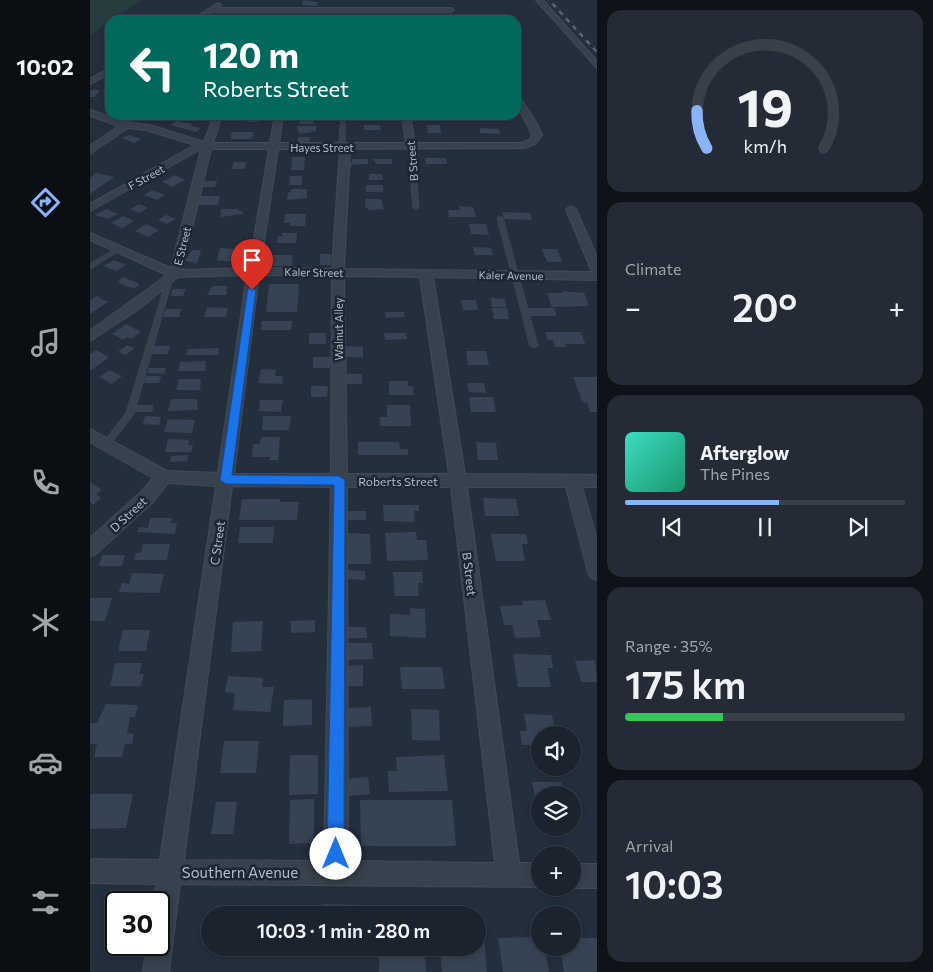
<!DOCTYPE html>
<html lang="en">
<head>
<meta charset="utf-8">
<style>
	body { margin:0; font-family:Commissioner,sans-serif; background:#242b36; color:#f1f3f6; height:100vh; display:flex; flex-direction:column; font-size:19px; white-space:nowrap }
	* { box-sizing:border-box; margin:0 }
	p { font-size:16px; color:#a0a4aa }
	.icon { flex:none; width:28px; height:28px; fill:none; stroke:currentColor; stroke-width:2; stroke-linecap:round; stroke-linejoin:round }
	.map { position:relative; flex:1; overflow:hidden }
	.side { display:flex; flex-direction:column; gap:10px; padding:10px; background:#0f1319; width:336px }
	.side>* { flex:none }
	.banner { position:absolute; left:15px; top:15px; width:416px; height:105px; border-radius:15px; box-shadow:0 2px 8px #0003,0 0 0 1px #39404a; background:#00695c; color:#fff; overflow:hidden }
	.fabs { position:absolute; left:441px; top:726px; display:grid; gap:10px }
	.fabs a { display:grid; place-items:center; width:50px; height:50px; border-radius:50%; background:#1b232e; box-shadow:0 2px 8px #0003,0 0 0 1px #39404a; font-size:25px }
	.speed { position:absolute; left:15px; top:891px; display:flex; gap:10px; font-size:25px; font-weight:700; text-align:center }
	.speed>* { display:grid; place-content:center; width:65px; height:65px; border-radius:50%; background:#1b232e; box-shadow:0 2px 8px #0003,0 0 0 1px #39404a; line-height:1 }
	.speed .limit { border:2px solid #111; border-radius:8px; background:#fff; color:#111 }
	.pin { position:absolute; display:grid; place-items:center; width:42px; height:42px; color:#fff; margin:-51px -21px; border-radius:50% 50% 50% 0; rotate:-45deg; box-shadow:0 0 5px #0007 }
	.pin .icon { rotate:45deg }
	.me { position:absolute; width:55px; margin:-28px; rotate:0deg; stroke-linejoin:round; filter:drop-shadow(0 0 4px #0008) }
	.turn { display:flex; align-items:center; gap:18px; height:105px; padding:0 15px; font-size:22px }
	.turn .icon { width:65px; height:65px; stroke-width:2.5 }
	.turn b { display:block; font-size:35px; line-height:42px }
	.big { font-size:38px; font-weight:600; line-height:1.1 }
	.side .widget { flex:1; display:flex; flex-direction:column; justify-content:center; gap:8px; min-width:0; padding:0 18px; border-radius:15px; background:#242b36 }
	.side .dial { align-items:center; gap:0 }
	.dial svg { height:130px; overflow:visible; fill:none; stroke:#39404a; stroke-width:7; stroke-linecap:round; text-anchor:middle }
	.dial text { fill:#f1f3f6; stroke:none }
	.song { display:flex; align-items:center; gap:15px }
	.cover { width:60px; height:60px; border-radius:8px; background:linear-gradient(135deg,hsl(170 70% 55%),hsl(160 70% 35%)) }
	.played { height:5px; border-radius:2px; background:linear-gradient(90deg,#8ab4f8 55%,#39404a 55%) }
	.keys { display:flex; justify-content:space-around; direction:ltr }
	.heat { display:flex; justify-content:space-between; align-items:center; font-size:28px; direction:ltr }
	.charge { height:8px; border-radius:4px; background:linear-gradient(90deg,#34c759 35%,#39404a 0) }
	.trip { position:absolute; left:111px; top:906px; width:285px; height:50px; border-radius:25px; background:#1b232e; box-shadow:0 2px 8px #0003,0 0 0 1px #39404a; font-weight:600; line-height:50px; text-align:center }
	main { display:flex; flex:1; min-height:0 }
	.menu { display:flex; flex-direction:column; width:90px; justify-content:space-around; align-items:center; background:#0b0e12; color:#a0a4aa }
	.menu .icon { width:35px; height:35px }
	.menu .on { color:#8ab4f8 }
	.menu b { font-size:22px; color:#f1f3f6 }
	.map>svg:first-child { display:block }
</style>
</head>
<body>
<main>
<nav class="menu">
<b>10:02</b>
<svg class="icon on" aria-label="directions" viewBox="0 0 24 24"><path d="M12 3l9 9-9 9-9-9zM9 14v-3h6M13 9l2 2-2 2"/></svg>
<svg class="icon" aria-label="music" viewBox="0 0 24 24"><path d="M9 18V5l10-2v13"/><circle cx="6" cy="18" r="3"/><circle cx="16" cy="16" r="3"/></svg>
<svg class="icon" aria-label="phone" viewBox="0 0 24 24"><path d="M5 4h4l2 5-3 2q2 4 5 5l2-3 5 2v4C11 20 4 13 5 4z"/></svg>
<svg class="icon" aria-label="climate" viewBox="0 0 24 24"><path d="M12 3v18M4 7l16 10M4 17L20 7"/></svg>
<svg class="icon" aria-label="car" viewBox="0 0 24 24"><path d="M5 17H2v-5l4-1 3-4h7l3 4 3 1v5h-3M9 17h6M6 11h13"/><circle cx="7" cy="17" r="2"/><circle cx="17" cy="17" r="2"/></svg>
<svg class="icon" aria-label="filters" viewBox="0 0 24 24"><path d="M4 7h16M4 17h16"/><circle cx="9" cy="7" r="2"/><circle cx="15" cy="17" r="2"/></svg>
</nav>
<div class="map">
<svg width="507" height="972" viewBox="0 0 507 972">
	<rect width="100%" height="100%" fill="#242f3e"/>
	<path fill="#263c3f" d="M0 0H52L20 20 0 36Z"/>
	<path fill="#364354" d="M213 0 227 2V6L212 5Z
		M0 90H10L5 97H0Z
		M79 115H103V118L77 119Z
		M159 115H170L168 122H157Z
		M210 119H224L223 124H209Z
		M87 121 103 124 100 126 111 128 106 132 80 125Z
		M274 125H290L291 130H274Z
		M337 125H350L351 133H338Z
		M207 126H226V131L209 134Z
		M390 128 409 129 410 134 390 133Z
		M142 132H164L162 139H140Z
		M39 135 51 139 44 143 32 138Z
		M208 137H220L219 142H208Z
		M202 157H215L214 170H201Z
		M335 158H356L357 164H336Z
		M262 159H278V164L261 165 262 167 256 168 255 163H262Z
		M283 159H302V164H286Z
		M144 162H156L155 169H141Z
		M6 173 24 177 0 194V178Z
		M279 174H292L293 180H279Z
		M85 175 95 180 82 187 72 182Z
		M200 176H212V185H199Z
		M115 181H127L125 187H113Z
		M276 185H293V192H276Z
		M201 189H217V198L197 200 198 192H201Z
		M62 190 75 195 67 200 54 195Z
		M108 196H130L128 205H105Z
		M276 199H291L294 209 278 210V208H275Z
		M49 204 58 208 49 213 40 209Z
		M369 206 383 207 386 217H359L358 210H370Z
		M17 209 28 214 18 219 5 215Z
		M131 209H149L148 211H153L152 214 130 217Z
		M412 212 440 213 442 220 414 219Z
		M195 214H216L215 226H200V223H194Z
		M76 215 86 219 77 224 68 220Z
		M33 216 44 221 32 228 21 223Z
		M56 224 69 230 58 237 45 231Z
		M379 224H396L399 235 381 234Z
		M192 233H207L206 243H187L188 236H192Z
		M383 247 401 248 403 255H385Z
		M130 248 144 249 142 262 127 260Z
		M452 249H467L472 262H457Z
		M102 250H111L107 263 95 261Z
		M230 254H241V265H230Z
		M183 255H203L202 266H181Z
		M24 260 36 265 26 271 14 266Z
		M33 277 50 284 44 289 27 282Z
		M179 284H209L207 312H176Z
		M122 286H137L136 295H117Z
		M83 289H96L93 296H80Z
		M472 291 494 293 499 306 462 307 457 293H473Z
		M7 296 18 302 0 314V300Z
		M401 298 415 299 416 307H402Z
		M371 300H386L388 310H373Z
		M117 307 138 308 136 317H114Z
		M402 308H417L419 319H404Z
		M438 308H464L467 316H440Z
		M76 309H91L89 317H73Z
		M295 312H314L315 317 296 318Z
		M172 321H202L201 330H171Z
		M36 324 51 332 41 339 37 337 33 340 22 334Z
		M455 332H491L495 344H475L476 347H465L463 340H458Z
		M219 333H236V344H219Z
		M294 333H316L317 339 295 340Z
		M37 345 45 348 36 355 28 352Z
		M64 346H80L78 354H62Z
		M256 346 273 347V358L256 357Z
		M129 348 128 355H96L98 349Z
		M6 350 19 357 0 371V354Z
		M376 351H396L399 365H378Z
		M223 357H241L240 368H223Z
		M116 361 115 371H88L90 362Z
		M59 368H76L74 374 57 373Z
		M171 369 186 370 185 376H193L192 384 168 383Z
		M19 370 32 376 22 384 9 377Z
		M256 374H272V384H256Z
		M56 376H71L69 383H54Z
		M483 377H507V412H500L497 402 493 403Z
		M89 379H111L110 390H86Z
		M299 381H318V386H323L324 395H299Z
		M377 383H394L396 393 379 392Z
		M221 386H238L237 397H221Z
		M379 397H403L406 412H381Z
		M81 399H107L108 410 78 411Z
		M170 400H193L191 412 169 411Z
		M47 405H64L62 412H45Z
		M297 405H320L321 426H290V417H297Z
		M55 416 71 417 69 425 53 424Z
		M173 416H201L199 430H172Z
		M78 419 105 420 102 433 74 432Z
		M171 437H190L188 460H180V457H162L163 444H170Z
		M78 439 99 440 98 445H103L101 452H75Z
		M268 442H309L310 449H318V455H268Z
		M386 442 406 443 408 460H388Z
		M98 455 97 461 80 462 81 456Z
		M0 482 12 490 6 494 11 498 3 505 0 502Z
		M393 498 426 499 429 516H395Z
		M152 499H190V502H209L207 520H149Z
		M293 505H329V511H324L325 522 294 521Z
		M256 511H276V520H256Z
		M60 518H82L81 523H87L85 534 47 532 49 527 58 528Z
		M150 527H184L183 543H148Z
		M326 532 327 540H336L338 560 297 561 295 533Z
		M256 533 280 534 281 564H256Z
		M401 534H436L438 544H432L435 561H406Z
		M53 544H80L77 560H44L46 553H51Z
		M12 555H35L32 566H9Z
		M257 570 275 571V580L256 579Z
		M303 572H332L333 583H328L329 596H305Z
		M42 573 74 574 69 593 29 592 32 583 39 584Z
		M0 598H22L15 621H0Z
		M455 600 461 620H447L451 637 425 638 422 625H414L410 606 433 605 432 601Z
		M320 608 335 609 336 638 300 636V614L320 615Z
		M225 620V632L201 633V621Z
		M173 621 171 651 141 652 143 622Z
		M256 627H276L277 638H255Z
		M33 630H60L56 651H28Z
		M256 643H282L283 659 256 660Z
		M423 654 461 655 463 668H457L461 687H428Z
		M505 660 507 682H491L485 661Z
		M25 663H52L49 674H54L51 686H20Z
		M273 665V686H253V666Z
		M310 667H352L355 689H312Z
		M138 676 173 678 172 687H184L180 712 143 710 145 693 135 692Z
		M222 699V725L193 726 194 700Z
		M16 704 48 705 45 717H40L37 733 44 734 42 744H35L32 757H4L7 744H0V723H7Z
		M281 707 282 726 258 727V708Z
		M321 709 349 710 350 741 322 740Z
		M434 714 462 715 464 727H472L473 735H450V745H432L430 731H437Z
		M134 741H169L166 773H130Z
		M200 755H228V794L199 795Z
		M354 755 358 791 299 792 298 771H307L306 757Z
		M278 777 280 794 257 796 255 779Z
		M442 782H471L473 795H450V821Z
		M0 794H43L36 828 0 829Z
		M224 799V843L199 844 200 800Z
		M270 800H362L366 846H271Z
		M126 802H147L143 834H121Z
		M232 904 272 905V915H232Z
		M450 937V948H455L459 972H413L408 938Z
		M388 938H394L397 972H352L350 948H388Z
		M482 938H507V972H474L470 948H482Z
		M121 948H183V951L121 952Z
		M256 948H272V954L256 953Z
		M289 948H335L336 972H289Z"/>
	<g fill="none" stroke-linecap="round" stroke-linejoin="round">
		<g stroke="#414a57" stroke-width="1">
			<path id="service" d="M251 115H255V148L252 150 249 148Z
				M321 145 324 147 329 208 326 210 323 208 318 147Z
				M410 216 413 218 448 346 444 348 440 346 407 218Z
				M29 247 32 249 31 250 0 269V264Z
				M80 276 83 278 44 414 19 446H13L12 444 13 442 36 413 77 278Z"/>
		</g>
		<g stroke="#414a57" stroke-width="2">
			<path id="minor" d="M446 0H453L507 61V68Z
				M128 3 131 5 128 8H361L364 10 361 12H121L109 20H101Z
				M20 68V73L0 84V79Z
				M426 96H429L446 122 452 135 445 144 435 148 260 149 254 269 502 272 476 209 481 206 486 209 507 257V280L343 277 375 474 507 475V487H492L507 540V580L501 578 498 572 476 487H377L429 863H450V887L90 884 79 972H53L57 945H69V902H63L66 884 0 883V859L70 860 126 486 78 483 64 501 6 554 0 556V538L52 491 63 478 0 442V429L77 471 128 473 157 275 88 277 49 309 0 341V331L77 275 0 240V233L81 268 111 149 0 211V204L105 145 56 130 38 128 13 145H7V141L29 126 0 116V110L37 122 60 125 114 142 124 115H132L123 143H180L185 115H193L189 143H316L312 115H320L325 143H431L439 140 442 135C437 121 426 110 426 96ZM121 149H179L159 268 92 270ZM188 149H250L242 269 170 268ZM169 275 242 276 241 474H144ZM254 276 330 277 359 474H257ZM142 486 241 487 234 861 94 860ZM257 487H361L405 863 258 861Z
				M482 864H507V888H481H482Z"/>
		</g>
		<g stroke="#414a57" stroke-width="1">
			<path id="tertiary" d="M10 139 16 143 0 155V145Z"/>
		</g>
		<use href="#service" fill="#38414e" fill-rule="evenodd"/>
		<use href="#minor" fill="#38414e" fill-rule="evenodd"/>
		<use href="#tertiary" fill="#38414e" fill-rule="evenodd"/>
		<g stroke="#5a6575" stroke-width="2.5">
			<path id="rail" d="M459 0 507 52"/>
		</g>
		<use href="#rail" stroke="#1d2633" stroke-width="2" stroke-dasharray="5" stroke-linecap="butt"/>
	</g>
	<path fill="#1a73e8" stroke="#114b97" d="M158 288 166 290 142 475 249 476 255 480 254 854 252 859 246 862 240 859 237 854 244 485 136 484 130 480Z"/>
	<g text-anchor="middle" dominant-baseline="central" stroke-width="5" stroke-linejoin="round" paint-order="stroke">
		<g font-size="11" fill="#b4bcc9" stroke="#1d2633">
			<text x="232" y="147">Hayes Street</text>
			<text transform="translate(322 161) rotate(-95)">B Street</text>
			<text transform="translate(56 177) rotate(-29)">F Street</text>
			<text transform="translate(92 246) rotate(-76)">E Street</text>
			<text transform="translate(224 272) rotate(1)">Kaler Street</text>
			<text transform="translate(421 275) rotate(1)">Kaler Avenue</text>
			<text transform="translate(248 329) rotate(-90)">Walnut Alley</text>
		</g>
		<g font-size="12" fill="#b4bcc9" stroke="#1d2633">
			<text x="308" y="481">Roberts Street</text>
			<text transform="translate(38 514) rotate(-43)">D Street</text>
			<text transform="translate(127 543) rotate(-82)">C Street</text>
			<text transform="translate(380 574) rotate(83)">B Street</text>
		</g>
		<g font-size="15" fill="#b4bcc9" stroke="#1d2633">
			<text x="150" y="872">Southern Avenue</text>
		</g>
	</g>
</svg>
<div class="fabs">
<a><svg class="icon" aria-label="sound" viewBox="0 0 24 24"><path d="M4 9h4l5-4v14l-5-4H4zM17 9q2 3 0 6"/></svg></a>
<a><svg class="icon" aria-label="layers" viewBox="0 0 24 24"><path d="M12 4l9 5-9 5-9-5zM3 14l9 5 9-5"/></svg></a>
<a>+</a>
<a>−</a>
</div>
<div class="speed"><div class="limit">30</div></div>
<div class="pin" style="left:162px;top:290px;background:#d93025"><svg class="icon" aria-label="arrive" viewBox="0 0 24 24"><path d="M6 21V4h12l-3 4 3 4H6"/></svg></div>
<svg class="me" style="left:246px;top:854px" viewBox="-20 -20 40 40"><circle r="19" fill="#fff"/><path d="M0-13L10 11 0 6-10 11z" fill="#1a73e8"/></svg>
<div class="trip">10:03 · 1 min · 280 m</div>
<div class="banner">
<div class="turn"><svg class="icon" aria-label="left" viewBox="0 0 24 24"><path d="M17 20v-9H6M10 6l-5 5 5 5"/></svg><div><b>120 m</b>Roberts Street</div></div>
</div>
</div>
<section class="side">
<div class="widget dial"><svg viewBox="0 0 100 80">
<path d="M14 69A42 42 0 1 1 86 69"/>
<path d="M14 69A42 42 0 0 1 8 46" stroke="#8ab4f8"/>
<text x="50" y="56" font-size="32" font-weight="700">19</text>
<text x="50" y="72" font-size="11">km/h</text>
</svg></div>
<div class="widget"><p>Climate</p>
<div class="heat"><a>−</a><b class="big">20°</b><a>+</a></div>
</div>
<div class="widget">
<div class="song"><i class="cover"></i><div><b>Afterglow</b><p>The Pines</p></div></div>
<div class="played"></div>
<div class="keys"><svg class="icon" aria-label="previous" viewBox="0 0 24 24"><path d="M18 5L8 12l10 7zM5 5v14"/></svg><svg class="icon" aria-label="pause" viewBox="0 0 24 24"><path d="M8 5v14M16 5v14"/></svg><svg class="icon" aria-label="next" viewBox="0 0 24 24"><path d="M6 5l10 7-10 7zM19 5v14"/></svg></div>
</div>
<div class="widget"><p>Range · 35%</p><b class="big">175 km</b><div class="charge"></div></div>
<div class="widget"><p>Arrival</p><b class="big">10:03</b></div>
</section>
</main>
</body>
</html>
